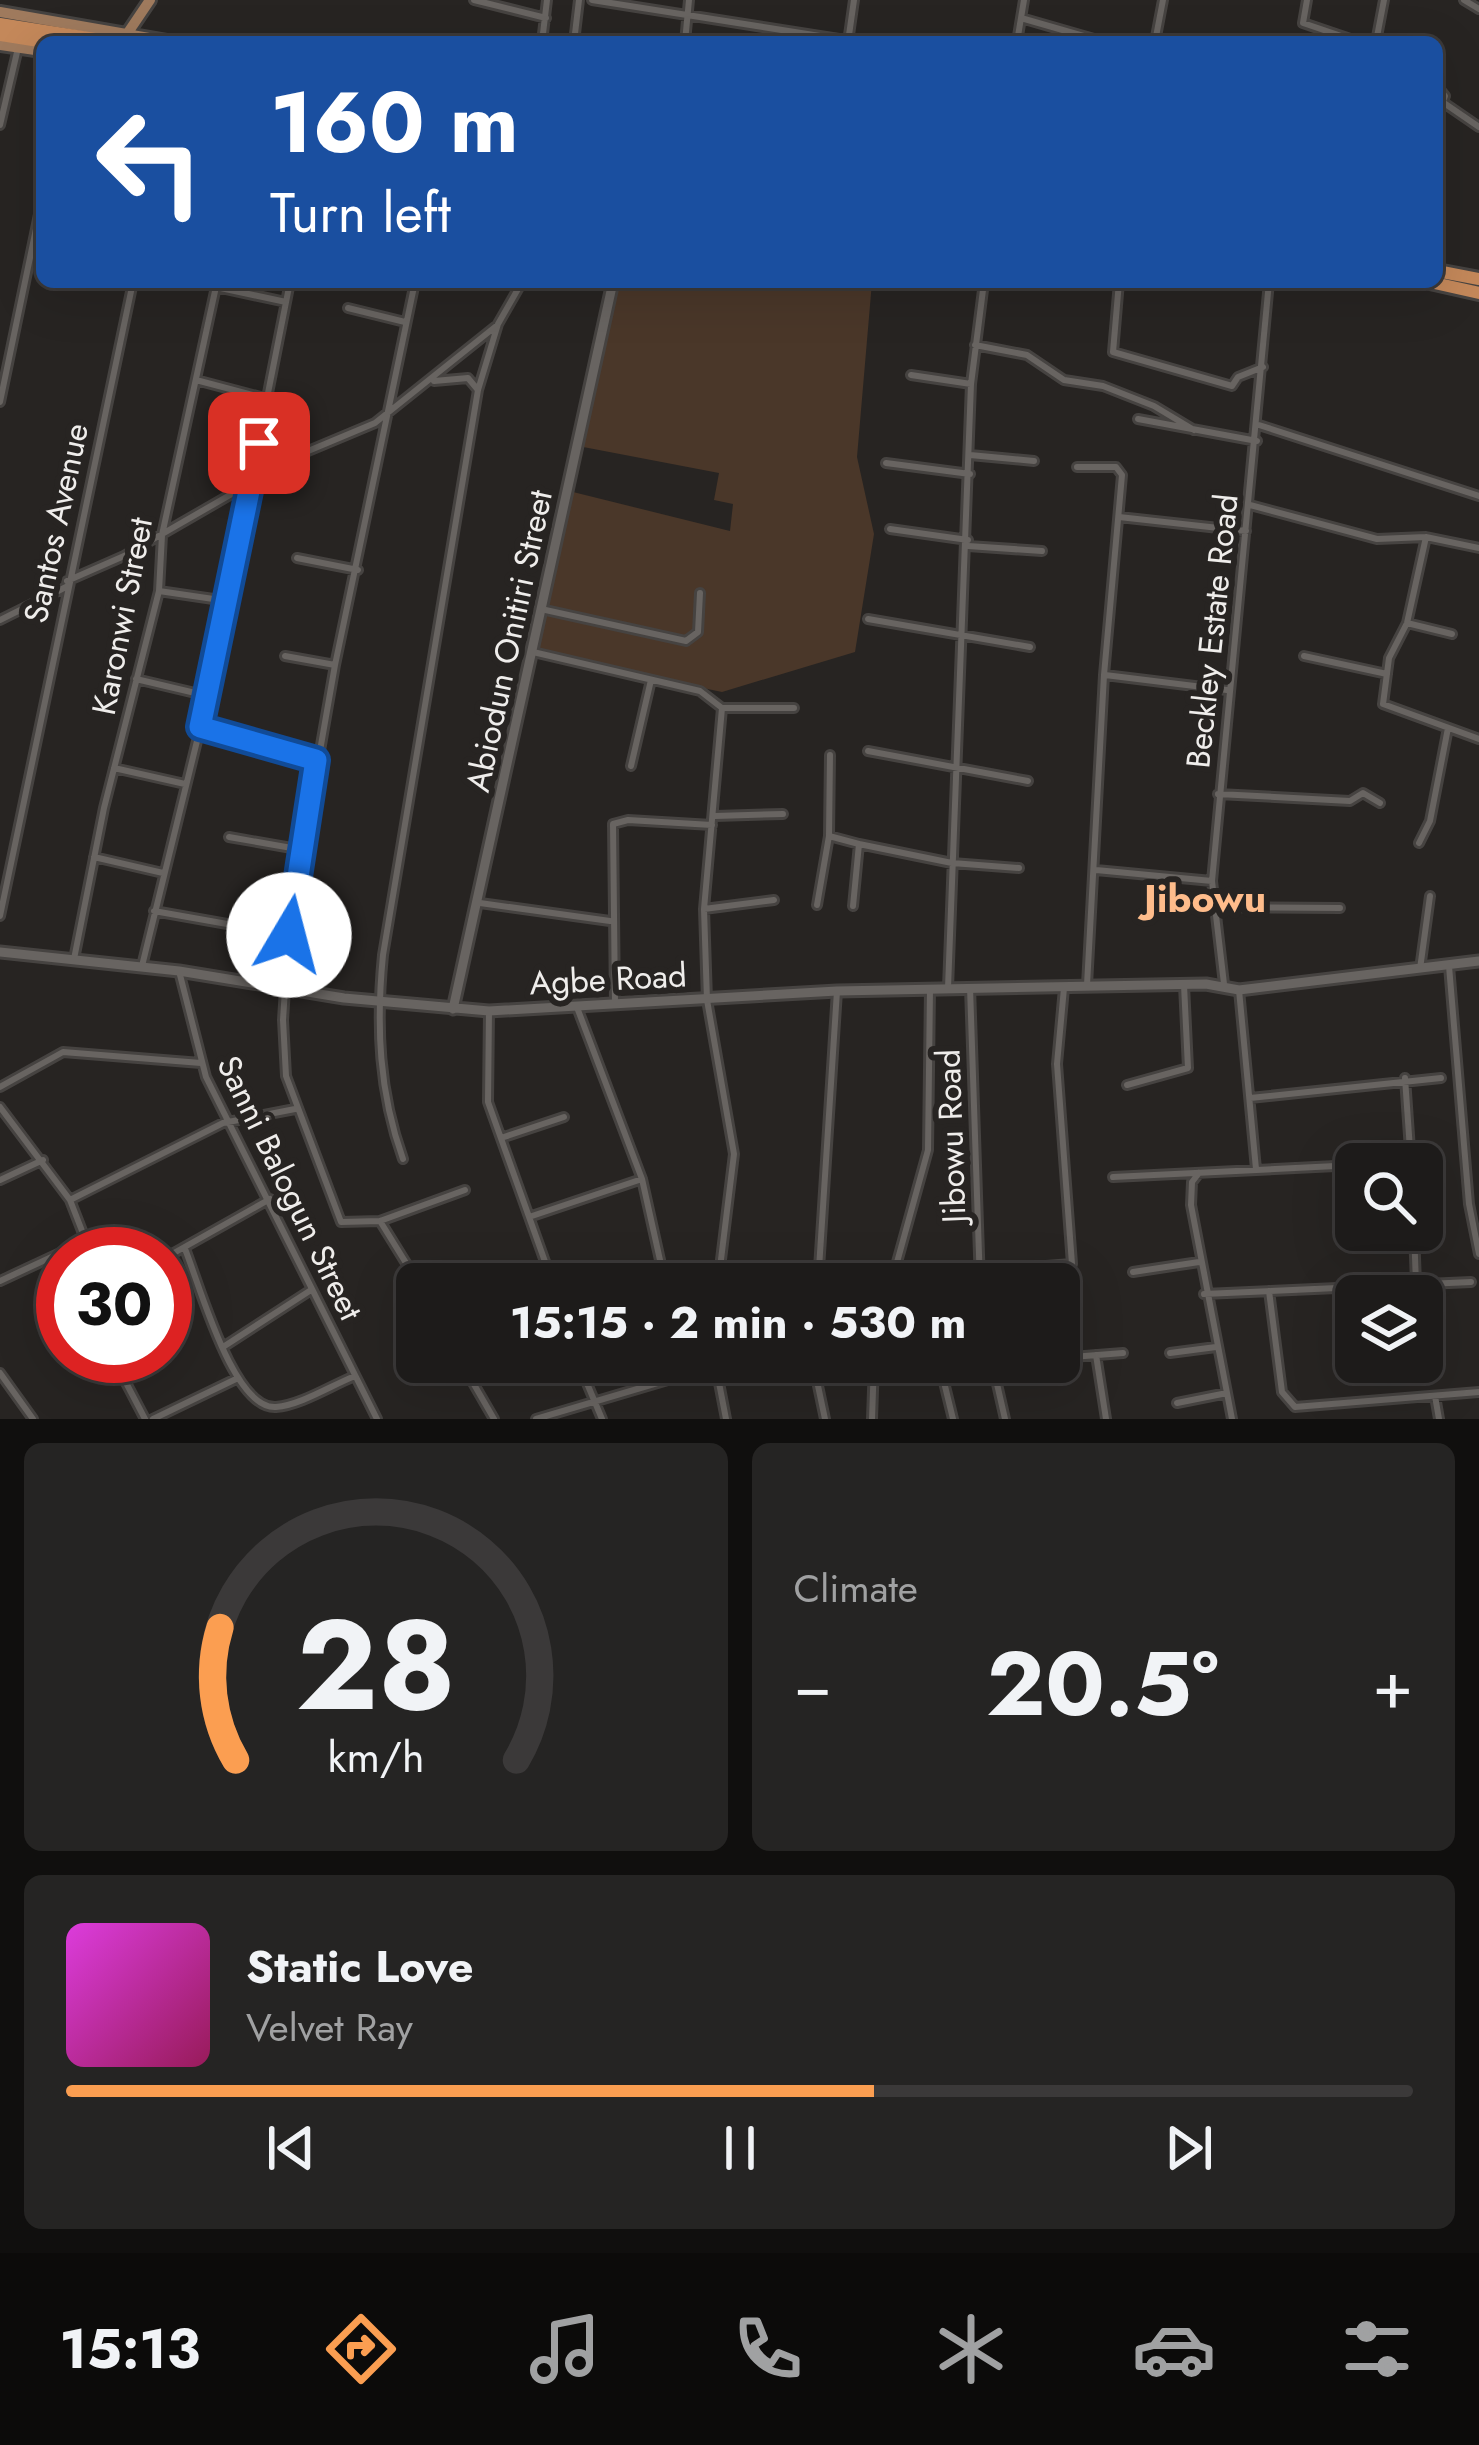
<!DOCTYPE html>
<html lang="en">
<head>
<meta charset="utf-8">
<style>
	body { margin:0; font-family:Jost,sans-serif; background:#252423; color:#f1f3f6; height:100vh; display:flex; flex-direction:column; font-size:45px; white-space:nowrap }
	* { box-sizing:border-box; margin:0 }
	p { font-size:39px; color:#a0a1a2 }
	.icon { flex:none; width:66px; height:66px; fill:none; stroke:currentColor; stroke-width:2; stroke-linecap:round; stroke-linejoin:round }
	.map { position:relative; height:1419px; overflow:hidden }
	.details { display:flex; flex-direction:column; gap:24px; padding:24px; background:#100f0e; flex:1 }
	.details>* { flex:none }
	.banner { position:absolute; left:36px; top:36px; width:1407px; height:252px; border-radius:18px; box-shadow:0 12px 48px #0002,0 0 0 3px #3b3939; background:#1a4fa0; color:#fff; overflow:hidden }
	.tools { position:absolute; left:1335px; top:1143px; display:grid; gap:24px }
	.tools a { display:grid; place-items:center; width:108px; height:108px; border-radius:18px; background:#1d1b1a; box-shadow:0 12px 48px #0002,0 0 0 3px #3b3939; font-size:60px }
	.speed { position:absolute; left:36px; top:1227px; display:flex; gap:24px; font-size:60px; font-weight:700; text-align:center }
	.speed>* { display:grid; place-content:center; width:156px; height:156px; border-radius:50%; background:#1d1b1a; box-shadow:0 12px 48px #0002,0 0 0 3px #3b3939; line-height:1 }
	.speed .limit { border:18px solid #d22; background:#fff; color:#111 }
	.pin { position:absolute; display:grid; place-items:center; width:102px; height:102px; color:#fff; margin:-51px; border-radius:24px; box-shadow:0 6px 18px #0006 }
	.me { position:absolute; width:132px; margin:-66px; rotate:8deg; stroke-linejoin:round; filter:drop-shadow(0 0 9px #0008) }
	.turn { display:flex; align-items:center; gap:42px; height:252px; padding:0 36px; font-size:54px }
	.turn .icon { width:156px; height:156px; stroke-width:2.5 }
	.turn b { display:block; font-size:84px; line-height:102px }
	.big { font-size:90px; font-weight:700; line-height:1.1 }
	.details .tile { flex:1; display:flex; flex-direction:column; justify-content:center; gap:18px; min-width:0; padding:0 42px; border-radius:18px; background:#252423 }
	.details .dial { align-items:center; gap:0 }
	.dial svg { height:312px; overflow:visible; fill:none; stroke:#3b3939; stroke-width:7; stroke-linecap:round; text-anchor:middle }
	.dial text { fill:#f1f3f6; stroke:none }
	.song { display:flex; align-items:center; gap:36px }
	.cover { width:144px; height:144px; border-radius:18px; background:linear-gradient(135deg,hsl(300 70% 55%),hsl(330 70% 35%)) }
	.played { height:12px; border-radius:6px; background:linear-gradient(90deg,#fb9e51 60%,#3b3939 60%) }
	.keys { display:flex; justify-content:space-around; direction:ltr }
	.heat { display:flex; justify-content:space-between; align-items:center; font-size:66px; direction:ltr }
	.details .tiles { flex:1; display:grid; gap:24px; grid-template-columns:1fr 1fr }
	.tile:last-child { grid-column:span 2 }
	.trip { position:absolute; left:396px; top:1263px; width:684px; height:120px; border-radius:18px; background:#1d1b1a; box-shadow:0 12px 48px #0002,0 0 0 3px #3b3939; font-weight:700; line-height:120px; text-align:center }
	.dock { display:flex; height:192px; justify-content:space-around; align-items:center; background:#0c0b0a; color:#a0a1a2 }
	.dock .icon { width:84px; height:84px }
	.dock .selected { color:#fb9e51 }
	.dock b { font-size:54px; color:#f1f3f6 }
	.map>svg:first-child { display:block }
</style>
</head>
<body>
<div class="map">
<svg width="1479" height="1419" viewBox="0 0 1479 1419">
	<rect width="100%" height="100%" fill="#272422"/>
	<path fill="#4a3729" d="M611 282H872L857 457 874 534 855 652 722 692 536 653 569 491 730 531 733 504 714 500 719 473 578 446Z"/>
	<g fill="none" stroke-linecap="round" stroke-linejoin="round">
		<g stroke="#464341" stroke-width="12">
			<path id="street" d="M474 0 546 18
				M592 0 858 42
				M1307 0 1303 23 1359 42
				M1464 0 1479 9
				M1021 18 1094 39
				M542 42 547 0
				M574 42 579 0
				M685 42 689 0
				M848 42 854 0
				M1017 42 1024 0
				M1155 42 1163 0
				M1376 42 1384 0
				M1437 86 1445 96 1437 115
				M1444 103 1479 127
				M0 125 18 48
				M415 282 335 665 289 928 283 1020 286 1076 341 1222 380 1221 465 1190
				M1119 282 1113 352 1232 386 1238 377 1263 367
				M216 287 286 302
				M348 308 405 322
				M975 345 1027 355 1064 380 1103 386 1154 406 1194 430
				M911 375 971 384
				M196 380 268 399
				M434 381 468 378 478 390
				M0 402 42 200
				M1138 419 1257 441
				M1259 425 1479 496
				M970 455 1034 461
				M886 463 970 474
				M1077 467H1116L1122 475 1104 675 1087 985
				M1250 505 1377 539 1426 537 1479 548
				M1119 517 1246 531
				M890 529 968 540
				M1426 537 1407 623 1389 658 1383 704 1479 739
				M968 546 1042 551
				M297 558 358 570
				M67 581 124 556 301 454 375 423 495 327
				M159 591 227 601
				M541 609 686 641 698 632 700 593
				M868 619 1030 647
				M0 620 66 587
				M1407 623 1452 634
				M533 652 700 691 722 708 704 909 707 1000 734 1154 718 1284
				M285 656 335 665
				M1304 656 1387 674
				M1105 675 1227 690
				M136 679 208 696
				M722 708H794
				M200 727 317 760
				M868 751 1028 781
				M830 755 829 836 859 844
				M631 766 651 680
				M114 768 185 784
				M1218 794 1350 801 1363 793 1380 803
				M715 816 783 814
				M229 837 303 850
				M1419 843 1430 821 1448 728
				M94 857 163 873
				M1096 870 1212 881
				M480 903 610 921
				M817 905 829 836
				M853 906 859 844 952 863 1019 868
				M1214 907 1340 908
				M704 909 774 900
				M154 911 289 935
				M0 916 133 282
				M74 959 104 808 159 591 162 535 217 282
				M142 966 208 696 290 282
				M1449 966 1469 1204 1479 1254
				M1420 969 1430 896
				M179 971 206 1077 377 1419
				M1224 984 1212 881 1269 282
				M970 987 980 1284
				M948 988 971 384 984 282
				M1239 990 1256 1169
				M615 1004 613 824 628 820 712 825
				M578 1010 642 1179 664 1278
				M489 1011 488 1102 553 1284
				M1405 1078 1411 1164
				M1127 1085 1188 1068 1184 985
				M0 1087 63 1052 201 1063
				M1250 1098 1441 1078
				M0 1107 70 1200 91 1254
				M501 1138 564 1117
				M403 1159C379 1092 376 1026 383 955L478 390 498 324 522 282
				M1385 1164 1411 1163
				M1199 1173 1192 1182 1191 1205 1232 1419
				M1113 1177 1356 1165
				M0 1180 43 1160
				M70 1200 223 1123 295 1109
				M532 1216 642 1179
				M380 1221 419 1284
				M1414 1230 1416 1284
				M185 1249C199 1283 233 1410 276 1407 301 1405 332 1385 355 1376
				M165 1258 270 1199
				M979 1271 1072 1264 1057 1064 1064 988
				M1133 1272 1199 1262
				M0 1281 86 1241
				M818 1284 837 991
				M891 1284 928 1150 930 989
				M1269 1291 1282 1392 1295 1407 1479 1392
				M1204 1294 1471 1282
				M223 1347 311 1290
				M1170 1353 1216 1347
				M1096 1355 1106 1419
				M112 1356 145 1419
				M1059 1358 1123 1353
				M461 1362 494 1419
				M578 1362 602 1419
				M715 1362 726 1419
				M813 1362 825 1419
				M992 1362 1005 1419
				M0 1373 33 1419
				M943 1378 953 1419
				M1435 1396 1439 1419
				M1177 1403 1227 1393
				M153 1419 236 1379
				M536 1419 715 1366 913 1379 1028 1362
				M872 1419 874 1362"/>
		</g>
		<g stroke="#464341" stroke-width="15">
			<path id="secondary" d="M0 952 179 971 344 998 489 1011 837 991 1206 984 1239 990 1479 961
				M453 1009 613 282"/>
		</g>
		<g stroke="#464341" stroke-width="16">
			<path id="primary" d="M0 12 172 42
				M127 34 150 0
				M0 45 42 51"/>
		</g>
		<g stroke="#464341" stroke-width="18">
			<path id="highway" d="M0 24 114 42
				M0 35 45 42
				M1437 271 1479 279
				M1430 282 1479 293"/>
		</g>
		<use href="#street" stroke="#686461" stroke-width="6"/>
		<use href="#secondary" stroke="#686461" stroke-width="9"/>
		<use href="#primary" stroke="#9f7a5d" stroke-width="10"/>
		<use href="#highway" stroke="#c4885a" stroke-width="12"/>
	</g>
	<g fill="none" stroke-linecap="round" stroke-linejoin="round">
		<g stroke="#114b97" stroke-width="30">
			<path id="route" d="M259 443 200 727 316 760 289 935"/>
		</g>
		<use href="#route" stroke="#1a73e8" stroke-width="21"/>
	</g>
	<g text-anchor="middle" dominant-baseline="central" stroke-width="12" stroke-linejoin="round" paint-order="stroke">
		<g font-size="33" fill="#efedeb" stroke="#272422">
			<text transform="translate(56 523) rotate(-78)">Santos Avenue</text>
			<text transform="translate(122 616) rotate(-79)">Karonwi Street</text>
			<text transform="translate(1212 631) rotate(-84)">Beckley Estate Road</text>
			<text transform="translate(509 641) rotate(-78)">Abiodun Onitiri Street</text>
			<text transform="translate(608 979) rotate(-3)">Agbe Road</text>
			<text transform="translate(951 1136) rotate(-92)">Jibowu Road</text>
			<text transform="translate(290 1188) rotate(64)">Sanni Balogun Street</text>
		</g>
		<g font-size="39" font-weight="bold" fill="#febc8b" stroke="#272422">
			<text x="1205" y="898">Jibowu</text>
		</g>
	</g>
</svg>
<div class="tools">
<a><svg class="icon" aria-label="search" viewBox="0 0 24 24"><circle cx="10" cy="10" r="6"/><path d="M15 15l6 6"/></svg></a>
<a><svg class="icon" aria-label="layers" viewBox="0 0 24 24"><path d="M12 4l9 5-9 5-9-5zM3 14l9 5 9-5"/></svg></a>
</div>
<div class="speed"><div class="limit">30</div></div>
<div class="pin" style="left:259px;top:443px;background:#d93025"><svg class="icon" aria-label="arrive" viewBox="0 0 24 24"><path d="M6 21V4h12l-3 4 3 4H6"/></svg></div>
<svg class="me" style="left:289px;top:935px" viewBox="-20 -20 40 40"><circle r="19" fill="#fff"/><path d="M0-13L10 11 0 6-10 11z" fill="#1a73e8"/></svg>
<div class="trip">15:15 · 2 min · 530 m</div>
<div class="banner">
<div class="turn"><svg class="icon" aria-label="left" viewBox="0 0 24 24"><path d="M17 20v-9H6M10 6l-5 5 5 5"/></svg><div><b>160 m</b>Turn left</div></div>
</div>
</div>
<section class="details">
<div class="tiles">
<div class="tile dial"><svg viewBox="0 0 100 80">
<path d="M14 69A42 42 0 1 1 86 69"/>
<path d="M14 69A42 42 0 0 1 10 35" stroke="#fb9e51"/>
<text x="50" y="56" font-size="32" font-weight="700">28</text>
<text x="50" y="72" font-size="11">km/h</text>
</svg></div>
<div class="tile"><p>Climate</p>
<div class="heat"><a>−</a><b class="big">20.5°</b><a>+</a></div>
</div>
<div class="tile">
<div class="song"><i class="cover"></i><div><b>Static Love</b><p>Velvet Ray</p></div></div>
<div class="played"></div>
<div class="keys"><svg class="icon" aria-label="previous" viewBox="0 0 24 24"><path d="M18 5L8 12l10 7zM5 5v14"/></svg><svg class="icon" aria-label="pause" viewBox="0 0 24 24"><path d="M8 5v14M16 5v14"/></svg><svg class="icon" aria-label="next" viewBox="0 0 24 24"><path d="M6 5l10 7-10 7zM19 5v14"/></svg></div>
</div>
</div>
</section>
<nav class="dock">
<b>15:13</b>
<svg class="icon selected" aria-label="directions" viewBox="0 0 24 24"><path d="M12 3l9 9-9 9-9-9zM9 14v-3h6M13 9l2 2-2 2"/></svg>
<svg class="icon" aria-label="music" viewBox="0 0 24 24"><path d="M9 18V5l10-2v13"/><circle cx="6" cy="18" r="3"/><circle cx="16" cy="16" r="3"/></svg>
<svg class="icon" aria-label="phone" viewBox="0 0 24 24"><path d="M5 4h4l2 5-3 2q2 4 5 5l2-3 5 2v4C11 20 4 13 5 4z"/></svg>
<svg class="icon" aria-label="climate" viewBox="0 0 24 24"><path d="M12 3v18M4 7l16 10M4 17L20 7"/></svg>
<svg class="icon" aria-label="car" viewBox="0 0 24 24"><path d="M5 17H2v-5l4-1 3-4h7l3 4 3 1v5h-3M9 17h6M6 11h13"/><circle cx="7" cy="17" r="2"/><circle cx="17" cy="17" r="2"/></svg>
<svg class="icon" aria-label="filters" viewBox="0 0 24 24"><path d="M4 7h16M4 17h16"/><circle cx="9" cy="7" r="2"/><circle cx="15" cy="17" r="2"/></svg>
</nav>
</body>
</html>
